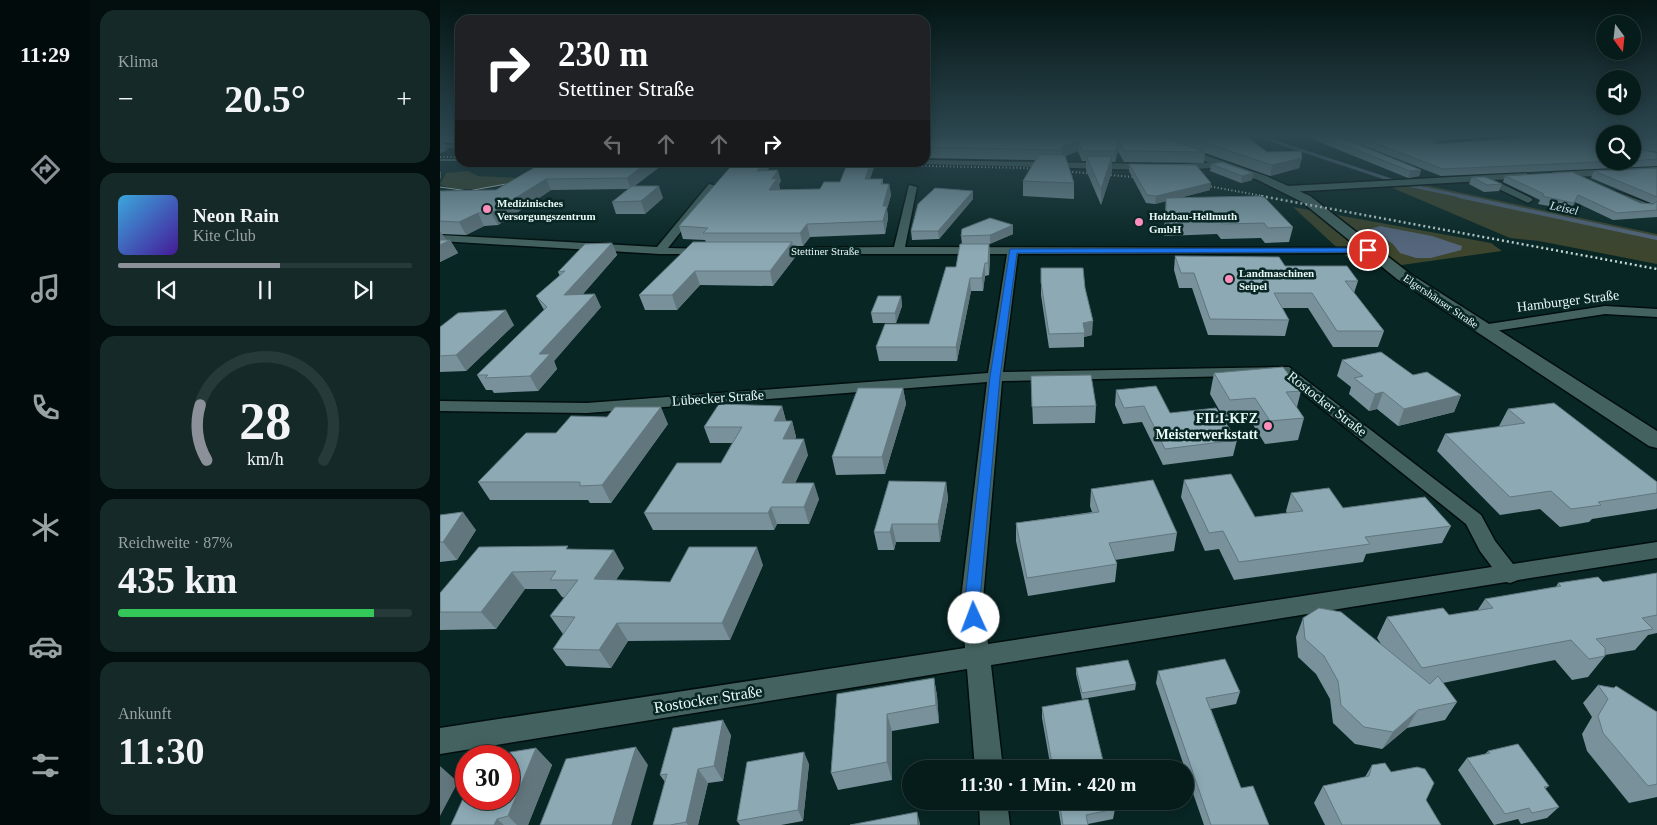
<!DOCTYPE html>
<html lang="de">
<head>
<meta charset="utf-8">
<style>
	body { margin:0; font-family:Georgia,serif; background:#142928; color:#f1f3f6; height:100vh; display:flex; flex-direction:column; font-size:19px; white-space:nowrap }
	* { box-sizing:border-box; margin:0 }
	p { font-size:16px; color:#98a1a3 }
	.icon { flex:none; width:28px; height:28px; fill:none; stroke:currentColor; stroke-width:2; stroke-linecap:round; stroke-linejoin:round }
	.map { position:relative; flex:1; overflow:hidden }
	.side { display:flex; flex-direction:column; gap:10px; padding:10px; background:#030f0f; width:350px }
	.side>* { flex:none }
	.hud { position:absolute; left:15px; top:15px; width:475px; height:152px; border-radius:15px; box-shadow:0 2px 12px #0003,0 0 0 1px #273a3a; background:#202124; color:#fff; overflow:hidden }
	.needle { width:32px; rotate:165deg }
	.fabs { position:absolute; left:1156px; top:15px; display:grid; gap:10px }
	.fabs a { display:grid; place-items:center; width:45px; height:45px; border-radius:50%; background:#061c1b; box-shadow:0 2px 12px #0003,0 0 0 1px #273a3a; font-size:25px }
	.speed { position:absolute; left:15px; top:745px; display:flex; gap:10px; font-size:25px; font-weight:700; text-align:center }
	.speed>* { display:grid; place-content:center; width:65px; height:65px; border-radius:50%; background:#061c1b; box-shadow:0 2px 12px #0003,0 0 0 1px #273a3a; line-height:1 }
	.speed .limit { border:8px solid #d22; background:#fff; color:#111 }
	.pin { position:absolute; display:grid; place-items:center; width:42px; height:42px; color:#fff; margin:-21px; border:2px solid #fff; border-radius:50%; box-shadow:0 1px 5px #0007 }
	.me { position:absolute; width:55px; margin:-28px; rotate:358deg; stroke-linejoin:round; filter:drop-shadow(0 0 4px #0008) }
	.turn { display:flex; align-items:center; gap:18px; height:105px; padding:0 20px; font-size:22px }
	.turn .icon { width:65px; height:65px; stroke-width:2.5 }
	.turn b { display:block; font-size:35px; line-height:42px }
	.lanes { display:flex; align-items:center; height:48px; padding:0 20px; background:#0003; justify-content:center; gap:25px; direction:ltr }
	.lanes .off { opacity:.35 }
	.big { font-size:38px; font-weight:600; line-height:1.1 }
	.side .card { flex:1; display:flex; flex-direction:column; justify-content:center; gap:8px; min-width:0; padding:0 18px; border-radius:15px; background:#142928 }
	.side .dial { align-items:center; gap:0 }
	.dial svg { height:130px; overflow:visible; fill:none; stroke:#273a3a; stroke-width:7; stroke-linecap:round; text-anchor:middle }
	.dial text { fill:#f1f3f6; stroke:none }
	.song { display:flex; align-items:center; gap:15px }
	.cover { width:60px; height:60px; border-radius:8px; background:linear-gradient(135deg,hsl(200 70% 55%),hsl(260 70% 35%)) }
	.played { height:5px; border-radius:2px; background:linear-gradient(90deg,#8c9099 55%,#273a3a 55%) }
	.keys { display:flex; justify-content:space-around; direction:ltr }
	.heat { display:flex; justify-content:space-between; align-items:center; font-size:28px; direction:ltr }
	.charge { height:8px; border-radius:4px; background:linear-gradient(90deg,#34c759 87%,#273a3a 0) }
	.trip { position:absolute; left:462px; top:760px; width:292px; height:50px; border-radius:25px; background:#061c1b; box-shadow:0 2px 12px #0003,0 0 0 1px #273a3a; font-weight:600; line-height:50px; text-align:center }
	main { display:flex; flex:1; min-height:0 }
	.tab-bar { display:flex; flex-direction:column; width:90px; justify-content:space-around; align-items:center; background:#020b0b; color:#98a1a3 }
	.tab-bar .icon { width:35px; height:35px }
	.tab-bar .active { color:#8c9099 }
	.tab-bar b { font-size:22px; color:#f1f3f6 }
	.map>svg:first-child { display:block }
</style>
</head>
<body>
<main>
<nav class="tab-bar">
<b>11:29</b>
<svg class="icon active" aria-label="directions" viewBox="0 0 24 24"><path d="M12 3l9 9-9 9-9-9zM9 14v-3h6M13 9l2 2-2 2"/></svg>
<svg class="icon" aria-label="music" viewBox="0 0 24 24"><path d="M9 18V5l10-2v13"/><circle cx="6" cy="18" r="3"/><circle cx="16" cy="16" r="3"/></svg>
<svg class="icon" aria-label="phone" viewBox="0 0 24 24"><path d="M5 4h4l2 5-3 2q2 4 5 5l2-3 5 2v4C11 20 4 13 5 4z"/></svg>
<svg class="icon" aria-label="climate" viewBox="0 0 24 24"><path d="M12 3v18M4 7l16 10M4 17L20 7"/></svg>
<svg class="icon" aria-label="car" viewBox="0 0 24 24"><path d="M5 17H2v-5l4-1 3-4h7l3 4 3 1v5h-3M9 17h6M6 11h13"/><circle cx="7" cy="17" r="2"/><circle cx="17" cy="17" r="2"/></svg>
<svg class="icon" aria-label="filters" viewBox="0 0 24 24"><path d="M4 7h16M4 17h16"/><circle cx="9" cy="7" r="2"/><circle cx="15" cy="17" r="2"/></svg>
</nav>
<section class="side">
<div class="card"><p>Klima</p>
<div class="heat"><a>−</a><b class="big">20.5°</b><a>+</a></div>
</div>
<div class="card">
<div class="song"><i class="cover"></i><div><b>Neon Rain</b><p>Kite Club</p></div></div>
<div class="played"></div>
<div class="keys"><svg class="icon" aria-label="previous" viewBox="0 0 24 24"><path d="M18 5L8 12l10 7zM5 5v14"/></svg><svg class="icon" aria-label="pause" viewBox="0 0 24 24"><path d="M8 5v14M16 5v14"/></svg><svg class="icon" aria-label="next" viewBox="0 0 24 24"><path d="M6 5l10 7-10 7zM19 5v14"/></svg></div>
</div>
<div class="card dial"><svg viewBox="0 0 100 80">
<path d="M14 69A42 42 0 1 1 86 69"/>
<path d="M14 69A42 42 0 0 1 10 35" stroke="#8c9099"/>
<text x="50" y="56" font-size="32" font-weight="700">28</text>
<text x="50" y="72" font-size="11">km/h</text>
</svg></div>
<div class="card"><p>Reichweite · 87%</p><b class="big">435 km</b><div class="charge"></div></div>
<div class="card"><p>Ankunft</p><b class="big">11:30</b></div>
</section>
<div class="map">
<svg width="1217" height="825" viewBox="0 0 1217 825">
	<rect width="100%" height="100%" fill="#082624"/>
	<path fill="#3d452d" d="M28 171 38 176 77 178C63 188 15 194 0 184L6 173Z
		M980 184 1217 234V264L1099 241 1070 238 948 186Z
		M853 207 1051 243 1062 251 940 268 918 267Z"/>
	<path fill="#56677d" d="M940 226 992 236 1022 246 1021 250 991 258H976L960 253 953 244 930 229Z"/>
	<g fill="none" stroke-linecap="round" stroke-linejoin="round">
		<path stroke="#56677d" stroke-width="3" d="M818 136 954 181
			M968 185 1025 197"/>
		<path stroke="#56677d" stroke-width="4" d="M1019 196 1217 238"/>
		<g stroke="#000e0d" stroke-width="3">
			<path id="minor" d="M0 144 20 145V149L0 148Z
				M485 160 710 164 714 167 710 170 482 164 478 162H485Z
				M785 162 789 165 788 167 737 170 733 167 737 164Z
				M1217 167V173L1113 178 1109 175 1113 172Z
				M1086 173 1090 176 1089 178 1054 180 1091 198 1093 200 1088 203 1042 181 848 192 843 189 848 186Z
				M269 184 277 186 228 248 269 249V253L265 254H220L0 241V235L217 247Z
				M469 185 477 187 465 247 932 248V252L928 253 578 254 563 372 849 367 1041 515 1055 541 1073 564 1217 542V558L1078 580 1070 583 1066 582 551 665 563 769H535L527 669 0 754V728L525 648 521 599 547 382 147 413 0 411V401L147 403 548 373 567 254H332L326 251 332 248 454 247ZM840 375 1026 524 1040 551 1052 567 548 644 543 599 562 381Z
				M1171 192H1177L1215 206 1206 211 1191 208 1189 206 1193 203 1171 196Z
				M1165 306 1217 309V317L1165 314 1042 333 1035 329 1042 325Z
				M539 801H567L570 825H540Z"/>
		</g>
		<g stroke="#000e0d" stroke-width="3">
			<path id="tertiary" d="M694 136H709L826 176 870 196 969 273 1217 431V448L1209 446 957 279 862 202 818 180Z"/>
		</g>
		<use href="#minor" fill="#446360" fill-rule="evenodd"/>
		<use href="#tertiary" fill="#446360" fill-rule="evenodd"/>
		<path stroke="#c6d9d7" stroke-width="1" d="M0 160H20
			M94 162 103 168 98 174
			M0 172V178
			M0 187 28 191 77 182"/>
		<path stroke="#c6d9d7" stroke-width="2" stroke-dasharray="1 2.5" stroke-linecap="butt" d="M0 157H20
			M300 162 585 168 705 178
			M757 184 828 197"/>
		<path stroke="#c6d9d7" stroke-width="2.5" stroke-dasharray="2 3" stroke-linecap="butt" d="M821 196 1217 269"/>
	</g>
	<path fill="#78919b" d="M0 136H20V144L3 142 7 150 0 153Z
		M485 136H806L827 152 862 158 859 168 830 176 765 153 764 163 684 162 678 151 675 162H672V171L661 205 646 170V161H642L638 151 625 156 634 183V199L583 196V181L595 160 485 158Z
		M865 136H898L981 170 979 176 968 178Z
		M899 136H1059L1007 140 995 143 1165 161H1192V136H1217V152L1194 148 1217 153V166L1001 176Z
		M1149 136H1165V140Z
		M104 162H226L194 186 223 198 205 214H176L172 202 188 189 111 190 58 225 44 226 26 235 2 234 6 240H10L18 253 0 262V191L56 190Z
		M295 162H333L327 171 341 181 339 184 340 190 380 189 400 182 443 179V184H449L451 195 447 209 448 218 445 234 370 237 363 246H353L356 256 333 286 260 285 237 310H205L199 295 266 242 265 240 243 239 239 226Z
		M689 164 770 190 739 198 853 227 849 242 825 243 821 238 781 239 777 234 724 236 725 212 726 201 715 204 706 203 689 171Z
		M771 164 813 173 812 180 801 183 770 171Z
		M1217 168V217L1173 220 1135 202 1131 210 1098 204 1100 200 1063 182 1065 176 1200 203 1213 204 1151 178 1154 171Z
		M1032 177 1062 184 1059 191 1044 192 1029 184Z
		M533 191V199L499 239 472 240 471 231Z
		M573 225V234L549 244 550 256 549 275 545 276 543 291H531L517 361H439L436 347 489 324 516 267 522 244 521 236Z
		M172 243 177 255 143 294 161 307 114 361 117 369 98 391 54 393 52 390H46L37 375 104 310 96 296 120 276 118 272Z
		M735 256 845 266 918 281 914 293 944 331 938 347H893L868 308H842L849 320 845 336 768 335 752 288H739L734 270Z
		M601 268 645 288 652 335 644 337V347L609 348 601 295Z
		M461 296 462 306 456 323H433L431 313Z
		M74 325 26 371 0 372V327Z
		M902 360 973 375 1021 395 1014 412 958 426 937 409 929 411 909 394 911 387 897 376Z
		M774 373 861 391 857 407 864 418 858 440 825 444 810 420 786 422 770 394Z
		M591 376 656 406 655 423 593 424Z
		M463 388 466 404 445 474 396 475 392 457Z
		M676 390 730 413 797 440 793 456 723 465 702 422 683 424 675 405Z
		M342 406 346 421H352L356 437 355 439 368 455 355 483 379 499 369 524H337L334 530H213L204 513 281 463 292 443H270L264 427Z
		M1068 409 1217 493V508L1216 509 1152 519 1149 522 1120 527 1100 509 1060 515 997 451 1005 434 1060 427 1059 426Z
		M167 417 228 424 171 503H150L148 500H50L38 482 116 433Z
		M744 480 815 517 847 513 846 511 851 493 903 508 1011 526 1002 543 926 554 923 562 794 580 779 549 765 551 741 497Z
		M506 482 508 499 500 542H456L454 550H438L434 532Z
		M651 489 737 533 734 551 675 560 677 564 675 582 588 596 576 541V523L652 512 650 506Z
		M0 515 36 530 17 560 0 562Z
		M129 549 184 568 176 580 230 582 323 565 290 640 188 641 171 668 126 666 113 649 123 634 110 616 125 598 122 597 116 589H85L56 629 0 630V593Z
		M1217 573V633L1208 635 1195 650 1165 655V656L1148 677 1132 680 1115 660 1003 683 1017 702 1005 720 967 728 942 749 915 744 893 723 890 699 876 674 858 657 856 637 863 618 941 644 937 638 947 617 1009 615 1037 611 1045 599 1116 587 1118 583 1163 582Z
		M636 668 696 684 695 690 642 699 636 674Z
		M718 671 800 692 796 704 771 709 801 788 829 825H764L746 773V769H745L716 683Z
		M494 678 497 696 499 723 452 731V780L398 790 391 773 397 694Z
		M1158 685 1217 712V797L1189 803 1147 751 1142 734 1152 717 1143 703Z
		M602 707 665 769H611L602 718Z
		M291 735 283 781 268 783 258 825H213L225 782 220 775Z
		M96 748 112 765 88 825H11Z
		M1048 751 1109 786 1105 789 1119 807 1107 818 1081 824 1078 819 1054 825 1018 770 1027 758 1045 754Z
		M369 764 363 821 341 825H300L297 821Z
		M932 765 951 772 986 800 1001 825H885L874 803 883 786 925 777Z
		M617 801H673L675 809 673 819 648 824V825H621Z"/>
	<path fill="#62767e" d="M1001 136H1059L1007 140 988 145 990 139Z
		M17 137H20V144Z
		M2 140 7 150 0 153V141Z
		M638 141V151L622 157V150L621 147Z
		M679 141 678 151 675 162V151Z
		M672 156V171L661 205V189Z
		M862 158 859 168 830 176 832 165Z
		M208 162H226L191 189 187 178Z
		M323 162H333L320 182 317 171Z
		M431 162H436L426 191 425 179Z
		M338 170 341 181 339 184 340 190H329L332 179Z
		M981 170 979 176 968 178 970 171Z
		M813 173 812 180 801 183 802 176Z
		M106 179 111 190 58 225 51 213Z
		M771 183 770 190 715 204 716 196Z
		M449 184 451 195 447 209 448 218 445 234 443 221V206Z
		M219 186 223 198 205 214 201 201Z
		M533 191V199L499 239 498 231Z
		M38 213 44 226 26 235 19 222Z
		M367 224 370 237 363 246 360 233Z
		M573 225V234L550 244V235Z
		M0 231 7 242 10 240 18 253 0 262Z
		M352 242 356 256 333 286 330 271Z
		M172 243 177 255 130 309 124 295Z
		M549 244 550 256 549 275 548 263Z
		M545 263V276L543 291 542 278Z
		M255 271 260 285 237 310 232 295Z
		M530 278 531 291 517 361 516 347Z
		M155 294 161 307 114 361 117 369 98 391 90 376 99 354Z
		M461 296 462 306 456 323 455 313Z
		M66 310 74 325 26 371 16 355Z
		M653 321 652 335 644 337 643 323Z
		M463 388 466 404 445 474 442 457Z
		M943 392 937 409 929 411 935 394Z
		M1021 395 1014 412 958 426 964 409Z
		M342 406 346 422 334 421Z
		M221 407 228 424 171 503 162 485Z
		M352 421 356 437 348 455 343 439Z
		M364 439 368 455 348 499 342 483Z
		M506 482 508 499 500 542 498 524Z
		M374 483 379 499 369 524 364 507Z
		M331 507 337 524 334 530 328 513Z
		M23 512 36 530 17 560 3 542Z
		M452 524 456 542 454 550 450 532Z
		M317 547 323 565 290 640 282 623Z
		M174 550 184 568 165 596 154 579Z
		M72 572 85 589 56 629 41 612Z
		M177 623 188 641 171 668 159 650Z
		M494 678 497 696 499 723 496 705Z
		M978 710 967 728 942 749 953 732Z
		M447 714 452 731V780L447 762Z
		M283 720 291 735 283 781 274 766Z
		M196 747 208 765 191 825H172Z
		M96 748 112 765 88 825H77L68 816Z
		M364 752 369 764 363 821 358 810Z
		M0 766 18 782 0 816Z
		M258 769 268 783 258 825H248L246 822Z
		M477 812 480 823V825H478Z
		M57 819 64 825H54Z"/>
	<path fill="#8ca9b4" stroke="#62767e" d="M485 136H721L765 152 684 151 679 141 675 151H642L638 141 621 147 622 150 485 147Z
		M745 136H806L827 152 861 151 862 158 832 165Z
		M881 136H898L981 170 970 171Z
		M916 136H1001L990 139 995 144 1081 138 1091 136H1146L1165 141V161H1177L1003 169Z
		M1192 136H1217V145L1195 141 1194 148 1217 153V159L1192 161Z
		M599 154 625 155 634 183 583 181Z
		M646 156H672L661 189Z
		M104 162H208L187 178 106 179 51 213H38L19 222 0 221V191L56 190Z
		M295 162H323L317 171 338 170 332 179 337 178 329 190 380 189 384 182H400L408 162H431L425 179H443L441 184H449L443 206H447L443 221 367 224 360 233H263L268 228 239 226Z
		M782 162 813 173 802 176 771 164Z
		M689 164 756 165 771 183 716 196 707 195Z
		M1217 168V197L1154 171Z
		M1132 172 1200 203 1214 204 1217 201V210L1177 213 1138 195 1134 203 1102 196 1104 194 1065 176Z
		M1032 177H1045L1062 184 1047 185Z
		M192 186H219L201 201 172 202Z
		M495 188 533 191 498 231H471L478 204Z
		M820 196 825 198 853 227 828 228 824 223 783 224 779 219 726 221V198Z
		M550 218 573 225 550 235 521 236 522 229Z
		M0 240H10L0 245Z
		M253 242H352L330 271H255L232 295H199Z
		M172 243 124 295 155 294 99 354H110L90 376 45 378 48 375H37L107 307 96 296 125 271 118 272 145 244Z
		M520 244H549L548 263H545L542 278H530L516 347H436L445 324H489L506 267H516Z
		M735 256 839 257 845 266H907L918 281H905L944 331H897L872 293H834L849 320 770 319 754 273H741Z
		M601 268H643L645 288 653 321 643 323 645 333 609 334 601 282Z
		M438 296H461L455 313H431Z
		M66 310 16 355 0 356V327L18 313Z
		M941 352 973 375 987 372 1021 395 964 409 943 392 935 394 914 378 923 376 902 360Z
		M843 367 861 391 846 392 864 418 830 421 815 398 790 400 774 373Z
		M651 375 656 406 592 407 591 376Z
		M716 386 730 413 776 408 797 440 725 449 704 406 684 408 676 390Z
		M418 388H463L442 457H392Z
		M1114 403 1217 482V493L1158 502 1161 505 1131 509 1111 491 1070 497 1005 434 1085 423 1068 409Z
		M279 404 342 406 334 421H352L343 439H364L342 483H374L364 507H331L328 513H204L237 463H281L302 427H264Z
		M175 407H221L162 485 140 486V482H38L86 433H116L131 416 167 417Z
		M791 474 815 517 863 511 851 493 889 488 903 508 985 497 1011 526 925 537 930 544 799 562 783 531 769 533 744 480Z
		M713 480 737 533 669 543 677 564 587 578 576 523 659 512 651 489Z
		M449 481 506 482 498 524H452L450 532H434Z
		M23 512 3 542H0V515Z
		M128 546 126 549 174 550 154 579 230 582 249 547H317L282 623H177L159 650 113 649 135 617 110 616 138 580H110L116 571 72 572 41 612H0V593L39 547Z
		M1217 573V615L1202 618 1213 629 1156 639 1165 648V656L1149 659 1131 640 982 668 947 617 1003 608 1009 615 1053 608 1045 599 1121 586 1118 583 1158 577 1163 582Z
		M879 608 901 612 990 684 998 676 1017 702 978 710 953 732 924 727 901 705 898 681 884 656 865 639 863 618Z
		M785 659 800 692 766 698 801 788 813 786 829 825H771L718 671Z
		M688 660 696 684 642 693 636 668Z
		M494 678 496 705 447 714V762L391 773 397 694Z
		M1158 685 1174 688 1176 686 1217 712V784L1208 786 1163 733 1158 716 1168 699Z
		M648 699 665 769H613L602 707Z
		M283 720 274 766 258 769 246 822 230 825H213L227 774 220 775 233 728Z
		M1078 744 1109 786 1104 787 1119 807 1092 813 1089 808 1065 814 1027 758 1050 753 1048 751Z
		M196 747 172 825H100L126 759Z
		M96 748 68 816 57 819 54 825H11L26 792V799H69V756H46Z
		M364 752 358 810 297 821 307 762Z
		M945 763 951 772 977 767 985 769 994 783 986 800 1001 825H902L883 786 929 776 932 765Z
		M619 801H673L675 809 646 815 648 825H623Z
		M477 812 478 825H410Z"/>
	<linearGradient id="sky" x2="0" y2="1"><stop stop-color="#041514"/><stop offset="0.54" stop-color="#2c4750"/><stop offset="1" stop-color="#2c4750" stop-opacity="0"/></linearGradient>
	<rect width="1217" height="252" fill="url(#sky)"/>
	<path fill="#1a73e8" stroke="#114b97" d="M928 248H931V252L577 253 560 377 540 599 542 618 539 622 534 624 528 622 525 599 550 377 570 249Z"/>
	<g fill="#fe8ebc" stroke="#082624" stroke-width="2">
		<circle cx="47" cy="209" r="5"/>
		<circle cx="699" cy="222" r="5"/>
		<circle cx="789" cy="279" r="5"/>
		<circle cx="828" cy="426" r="5"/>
	</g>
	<g text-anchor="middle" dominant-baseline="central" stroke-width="5" stroke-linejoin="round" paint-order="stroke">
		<g font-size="11" font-weight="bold" fill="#e7f8f6" stroke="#082624" text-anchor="start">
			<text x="57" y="203">Medizinisches<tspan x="57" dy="13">Versorgungszentrum</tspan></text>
			<text x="709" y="216">Holzbau-Hellmuth<tspan x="709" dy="13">GmbH</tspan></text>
			<text x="799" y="273">Landmaschinen<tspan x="799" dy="13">Seipel</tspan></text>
		</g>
		<g font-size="11" fill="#e7f8f6" stroke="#082624">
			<text x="385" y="251">Stettiner Straße</text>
			<text transform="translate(1001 301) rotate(34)">Elgershäuser Straße</text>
		</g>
		<g font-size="12" font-style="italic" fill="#d6e4f6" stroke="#082624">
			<text transform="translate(1124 208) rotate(12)">Leisel</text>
		</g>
		<g font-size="14" fill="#e7f8f6" stroke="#082624">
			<text transform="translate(1128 301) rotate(-7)">Hamburger Straße</text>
			<text transform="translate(278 398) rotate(-4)">Lübecker Straße</text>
			<text transform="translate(887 404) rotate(38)">Rostocker Straße</text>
		</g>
		<g font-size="14" font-weight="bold" fill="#e7f8f6" stroke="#082624" text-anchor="end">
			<text x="818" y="418">FILI-KFZ<tspan x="818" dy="16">Meisterwerkstatt</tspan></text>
		</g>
		<g font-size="16" fill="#e7f8f6" stroke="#082624">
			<text transform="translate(268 699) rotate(-9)">Rostocker Straße</text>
		</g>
	</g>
</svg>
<div class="fabs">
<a><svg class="needle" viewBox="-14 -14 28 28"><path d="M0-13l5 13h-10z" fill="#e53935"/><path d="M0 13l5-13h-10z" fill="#98a1a3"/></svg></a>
<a><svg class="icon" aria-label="sound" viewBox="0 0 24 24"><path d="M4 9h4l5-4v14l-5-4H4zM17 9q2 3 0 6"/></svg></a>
<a><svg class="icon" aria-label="search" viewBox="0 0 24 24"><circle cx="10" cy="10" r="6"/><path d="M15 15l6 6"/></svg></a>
</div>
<div class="speed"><div class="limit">30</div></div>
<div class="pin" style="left:928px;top:250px;background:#d93025"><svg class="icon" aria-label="arrive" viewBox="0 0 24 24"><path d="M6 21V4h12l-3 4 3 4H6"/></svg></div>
<svg class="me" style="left:534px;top:618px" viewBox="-20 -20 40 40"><circle r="19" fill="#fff"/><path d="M0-13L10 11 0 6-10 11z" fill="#1a73e8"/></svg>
<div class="trip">11:30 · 1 Min. · 420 m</div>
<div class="hud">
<div class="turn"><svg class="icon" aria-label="right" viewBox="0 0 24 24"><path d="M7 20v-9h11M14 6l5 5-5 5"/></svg><div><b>230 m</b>Stettiner Straße</div></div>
<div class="lanes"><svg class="icon off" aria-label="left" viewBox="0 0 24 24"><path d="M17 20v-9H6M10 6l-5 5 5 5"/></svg><svg class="icon off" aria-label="ahead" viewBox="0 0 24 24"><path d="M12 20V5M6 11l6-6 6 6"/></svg><svg class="icon off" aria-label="ahead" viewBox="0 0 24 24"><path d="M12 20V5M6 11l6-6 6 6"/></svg><svg class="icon" aria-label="right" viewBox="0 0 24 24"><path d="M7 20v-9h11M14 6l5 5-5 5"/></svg></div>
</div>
</div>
</main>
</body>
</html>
